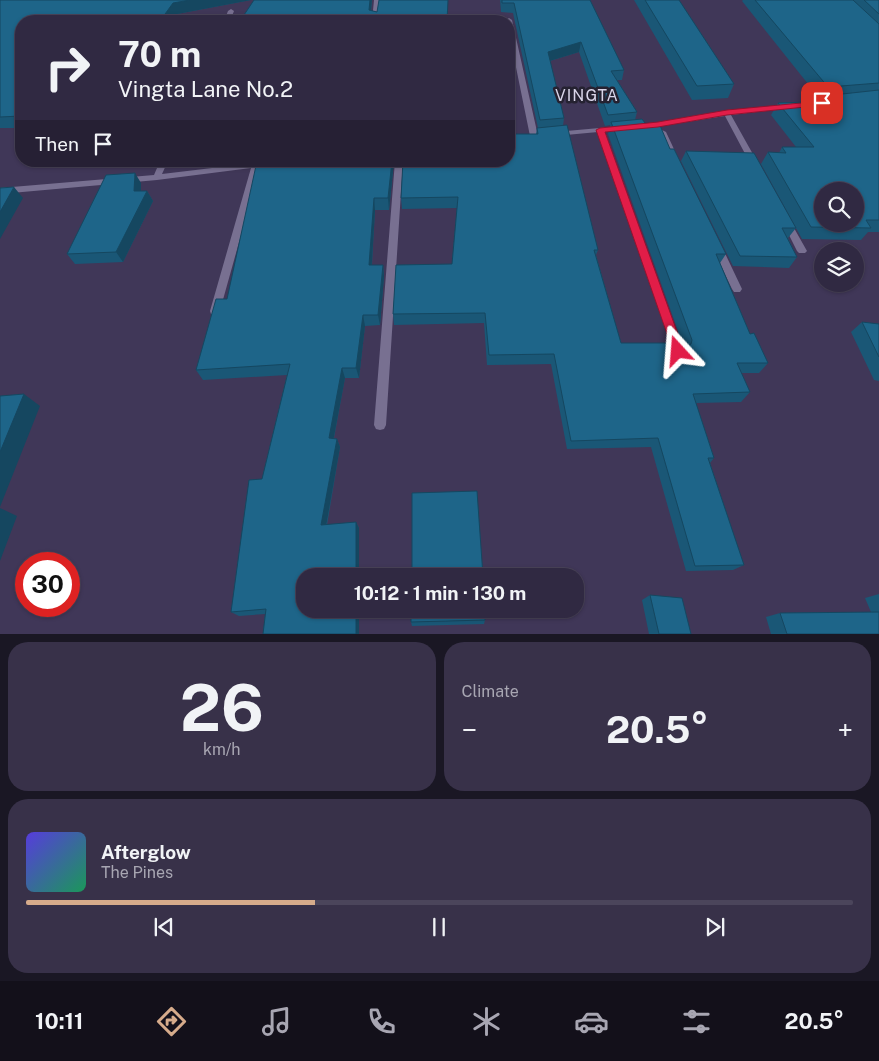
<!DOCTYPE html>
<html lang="en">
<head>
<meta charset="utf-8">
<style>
	body { margin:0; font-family:"Public Sans",sans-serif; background:#383149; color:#f1f3f6; height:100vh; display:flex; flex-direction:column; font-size:19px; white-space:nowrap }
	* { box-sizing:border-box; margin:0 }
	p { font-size:16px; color:#a8a6b2 }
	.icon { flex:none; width:28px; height:28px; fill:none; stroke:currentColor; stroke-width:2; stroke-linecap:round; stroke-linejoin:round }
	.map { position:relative; height:634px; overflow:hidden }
	.panel { display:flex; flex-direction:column; gap:8px; padding:8px; background:#1a1724; flex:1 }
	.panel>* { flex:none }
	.hud { position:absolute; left:15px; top:15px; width:500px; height:152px; border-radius:20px; box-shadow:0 1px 4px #0004,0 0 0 1px #4b455b; background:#302942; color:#f1f3f6; overflow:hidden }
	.tools { position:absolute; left:814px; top:182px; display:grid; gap:10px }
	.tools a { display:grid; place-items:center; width:50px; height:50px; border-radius:50%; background:#302942; box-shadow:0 1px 4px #0004,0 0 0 1px #4b455b; font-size:25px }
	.speed { position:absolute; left:15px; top:552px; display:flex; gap:10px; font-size:25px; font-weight:700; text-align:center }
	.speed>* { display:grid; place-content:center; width:65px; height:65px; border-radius:50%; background:#302942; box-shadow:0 1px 4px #0004,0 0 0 1px #4b455b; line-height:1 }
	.speed .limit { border:8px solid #d22; background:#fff; color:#111 }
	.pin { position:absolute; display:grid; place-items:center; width:42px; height:42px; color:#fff; margin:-21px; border-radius:10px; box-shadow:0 2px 8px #0006 }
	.me { position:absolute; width:55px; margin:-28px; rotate:341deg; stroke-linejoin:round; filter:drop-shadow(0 0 4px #0008) }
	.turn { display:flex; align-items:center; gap:18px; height:105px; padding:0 20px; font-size:22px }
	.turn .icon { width:65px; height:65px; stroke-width:2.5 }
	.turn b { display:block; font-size:35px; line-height:42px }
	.then { display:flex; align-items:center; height:48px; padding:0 20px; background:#0003; gap:10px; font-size:19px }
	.big { font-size:38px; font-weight:700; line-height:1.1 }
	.panel .card { flex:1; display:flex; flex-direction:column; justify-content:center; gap:8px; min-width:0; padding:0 18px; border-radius:20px; background:#383149 }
	.panel .dial { align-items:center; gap:0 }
	.dial b { font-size:65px; line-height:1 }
	.song { display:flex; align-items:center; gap:15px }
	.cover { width:60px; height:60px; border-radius:8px; background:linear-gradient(135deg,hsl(250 70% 55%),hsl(150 70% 35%)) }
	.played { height:5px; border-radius:2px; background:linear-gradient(90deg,#d6ab8b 35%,#4b455b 35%) }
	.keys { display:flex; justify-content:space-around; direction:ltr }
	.heat { display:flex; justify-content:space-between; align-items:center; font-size:28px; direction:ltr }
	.panel .tiles { flex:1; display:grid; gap:8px; grid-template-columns:1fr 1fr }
	.card:last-child { grid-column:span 2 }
	.trip { position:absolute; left:296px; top:568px; width:288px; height:50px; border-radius:20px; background:#302942; box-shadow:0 1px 4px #0004,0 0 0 1px #4b455b; font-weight:700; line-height:50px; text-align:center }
	.tab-bar { display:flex; height:80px; justify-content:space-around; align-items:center; background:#13101a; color:#a8a6b2 }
	.tab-bar .icon { width:35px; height:35px }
	.tab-bar .current { color:#d6ab8b }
	.tab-bar b { font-size:22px; color:#f1f3f6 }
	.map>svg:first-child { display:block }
</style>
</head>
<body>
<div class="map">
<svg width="879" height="634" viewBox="0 0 879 634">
	<rect width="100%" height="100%" fill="#403758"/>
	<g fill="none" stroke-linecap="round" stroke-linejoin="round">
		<path fill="#787091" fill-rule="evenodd" d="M374 0H380L378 21H372Z
			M231 9 234 11 230 21H224L228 11Z
			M509 18 512 20 538 136 534 138 530 136 509 33V21L506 20Z
			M788 105 792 107 790 108 731 115 759 165 755 167 751 165 725 116 647 128 643 126 647 124 727 111Z
			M622 126H625V130L605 132 683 351 682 354 678 355 674 354 673 351 598 132 555 136 551 134 555 132Z
			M659 130H662L666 132 680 162 679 164H673L672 162 658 132Z
			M160 161H168L162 174 270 161H297L293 163 260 167 219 314H211L210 311 251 168 157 180 0 194V188L154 175Z
			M395 161H403L386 425 384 429 380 430 376 429 374 425Z
			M786 218 790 221 807 251 805 253H799L797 251 782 221Z
			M717 244 722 247 742 289 740 292H734L732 289 712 247Z"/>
	</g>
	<path fill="#1a5776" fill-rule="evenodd" d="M0 0H251L177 14 172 21H21V128H0Z
		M254 0H372L371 11 377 12 447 21H240Z
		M500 0H590L624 70 622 80H617L637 112 635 120 645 123 670 149 726 254 720 263 750 334 768 363 759 373H741L750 392 741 402 696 403 714 458 710 463 744 565 733 570 686 571 651 447 567 449 551 364 487 365 484 323 394 325 393 314 452 264 457 208 402 209 401 198 536 134 537 128H538L513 13 501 12ZM579 52 605 126 610 125 608 134 683 345 621 343 596 255 598 250 563 126 564 118 550 61Z
		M634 0H679L734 84 728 98 692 100Z
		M743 0H879V232H868L861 240 802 239 761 164 768 152 779 153 782 147H796L771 115 778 103 829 101 831 98 820 99 742 1Z
		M686 151 796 228 788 238 797 257 789 268 733 266 681 161Z
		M39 161H80V163L41 164Z
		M394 161 389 210H375L372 265H383L384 276 380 325 365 326 359 378H345L334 438 337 439 340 447 327 525 356 522 359 528 305 609H359V634H263L265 614 239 616 231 612 262 479 287 375 203 380 196 370 227 299Z
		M141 183V191H147L153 201 123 262 75 264 67 254Z
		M862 322 879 324V381L874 380 851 332Z
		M879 594V634H771L766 617 780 613 871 612 865 598Z
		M650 595 691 634H649L642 600Z
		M485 620 484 624 412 626 411 622Z"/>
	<path fill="#154760" d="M190 0H251L177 14 172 21H160L173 3Z
		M370 0H372L370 17 369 10Z
		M581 42 579 52 546 62 548 52Z
		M392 161H394L389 210 388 198Z
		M135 173 141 183V202L134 191Z
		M14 187 23 198 0 239V212Z
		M147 191 153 201 123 262 116 252Z
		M374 198 375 210 371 277 369 265Z
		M383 265 384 276 380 325 378 315Z
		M363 315 365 326 359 378 356 368Z
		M342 368 345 378 332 447 329 438Z
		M24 394 40 406 0 507V452Z
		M337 439 340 447 325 532 321 525Z
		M0 508 17 516 0 561Z
		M356 522 359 528V576H356Z
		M356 609H359V634H356Z"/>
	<path fill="#1e6589" stroke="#154760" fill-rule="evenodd" d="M0 0H190L173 3 160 21H21V116L0 117Z
		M254 0H370L369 10 377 12 379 0H448L447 21H378L379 17 276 21H240Z
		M502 0H590L624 70 611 71 637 112 608 115 581 42 548 52 564 118 540 120 514 3H502Z
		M645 0H679L734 84 697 86Z
		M755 0H853L879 24V83L828 87Z
		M864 0H879V14Z
		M879 90V220H866L871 228 811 227 768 152 786 153 782 147H814L778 103 838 101 833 95ZM822 191H855V224H822Z
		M642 119 645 123H659L670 149H674L726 254H716L750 334 754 333 768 363H737L750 392 693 394 714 458H708L744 565 695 566 658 438 571 441 554 354 489 355 485 313 393 314 396 265 452 264 458 197 401 198 403 161H509V134H538L537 128 567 125 598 250H594L621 343H678L685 347 691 344 692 340 611 122Z
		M686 151 754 153 796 228H782L797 257 740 256Z
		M257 161H392L388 198H374L369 265H383L378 315H363L356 368H342L329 438 337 439 321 525 356 522V576H305V609H356V634H263L266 609 231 612 249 480 262 479 290 364 196 370 216 299H227Z
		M135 173 134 191H147L116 252 67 254 106 175Z
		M14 187 0 212V188Z
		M862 322 879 324V357Z
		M24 394 0 452V396Z
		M477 491 483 576H412V493Z
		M650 595 682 598 691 634H659Z
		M411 609H485V620L411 622Z
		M879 612V634H787L780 613Z"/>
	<path fill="#e11d48" stroke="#92132f" d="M822 101H825V105L727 115 658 127 605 132 684 351 678 356 674 354 596 130 600 128 658 122 727 110Z"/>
	<g text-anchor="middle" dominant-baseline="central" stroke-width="5" stroke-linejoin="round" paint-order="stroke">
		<g font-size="16" letter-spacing="1" fill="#d9d5e9" stroke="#252231">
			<text x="587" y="95">VINGTA</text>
		</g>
	</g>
</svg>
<div class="tools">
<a><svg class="icon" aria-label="search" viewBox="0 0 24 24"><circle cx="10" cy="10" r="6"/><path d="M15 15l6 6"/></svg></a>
<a><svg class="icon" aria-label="layers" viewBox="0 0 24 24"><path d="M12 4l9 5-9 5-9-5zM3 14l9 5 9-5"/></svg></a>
</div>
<div class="speed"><div class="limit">30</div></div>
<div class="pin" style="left:822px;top:103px;background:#d93025"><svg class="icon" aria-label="arrive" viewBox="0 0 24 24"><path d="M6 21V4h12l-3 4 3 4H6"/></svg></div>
<svg class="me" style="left:678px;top:351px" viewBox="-20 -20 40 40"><path d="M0-17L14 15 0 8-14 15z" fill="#e11d48" stroke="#fff" stroke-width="4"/></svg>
<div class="trip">10:12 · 1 min · 130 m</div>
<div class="hud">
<div class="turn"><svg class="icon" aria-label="right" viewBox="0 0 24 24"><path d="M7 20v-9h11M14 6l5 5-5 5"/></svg><div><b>70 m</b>Vingta Lane No.2</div></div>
<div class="then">Then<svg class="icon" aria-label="arrive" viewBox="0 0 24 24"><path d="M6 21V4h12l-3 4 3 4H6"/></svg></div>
</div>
</div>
<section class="panel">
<div class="tiles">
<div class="card dial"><b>26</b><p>km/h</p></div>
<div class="card"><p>Climate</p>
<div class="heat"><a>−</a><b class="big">20.5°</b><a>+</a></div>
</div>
<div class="card">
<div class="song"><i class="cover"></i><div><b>Afterglow</b><p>The Pines</p></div></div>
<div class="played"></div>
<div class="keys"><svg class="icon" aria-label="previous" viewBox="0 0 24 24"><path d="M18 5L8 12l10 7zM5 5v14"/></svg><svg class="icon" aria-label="pause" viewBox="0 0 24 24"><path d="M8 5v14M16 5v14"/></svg><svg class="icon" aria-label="next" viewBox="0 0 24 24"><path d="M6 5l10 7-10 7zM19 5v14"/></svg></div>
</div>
</div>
</section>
<nav class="tab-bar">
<b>10:11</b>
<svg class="icon current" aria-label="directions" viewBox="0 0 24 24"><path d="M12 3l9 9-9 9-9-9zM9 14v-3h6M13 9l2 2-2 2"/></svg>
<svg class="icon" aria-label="music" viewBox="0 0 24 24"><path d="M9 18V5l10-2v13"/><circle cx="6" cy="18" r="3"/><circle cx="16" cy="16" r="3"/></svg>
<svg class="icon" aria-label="phone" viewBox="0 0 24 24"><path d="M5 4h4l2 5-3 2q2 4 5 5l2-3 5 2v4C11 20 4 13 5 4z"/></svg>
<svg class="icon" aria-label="climate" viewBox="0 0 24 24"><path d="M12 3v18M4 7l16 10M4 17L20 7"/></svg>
<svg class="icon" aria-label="car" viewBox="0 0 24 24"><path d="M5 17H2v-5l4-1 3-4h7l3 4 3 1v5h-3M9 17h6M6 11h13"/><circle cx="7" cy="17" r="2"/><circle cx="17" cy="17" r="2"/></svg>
<svg class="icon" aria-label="filters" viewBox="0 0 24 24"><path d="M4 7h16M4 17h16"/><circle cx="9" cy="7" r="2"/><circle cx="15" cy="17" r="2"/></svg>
<b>20.5°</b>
</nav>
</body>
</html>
